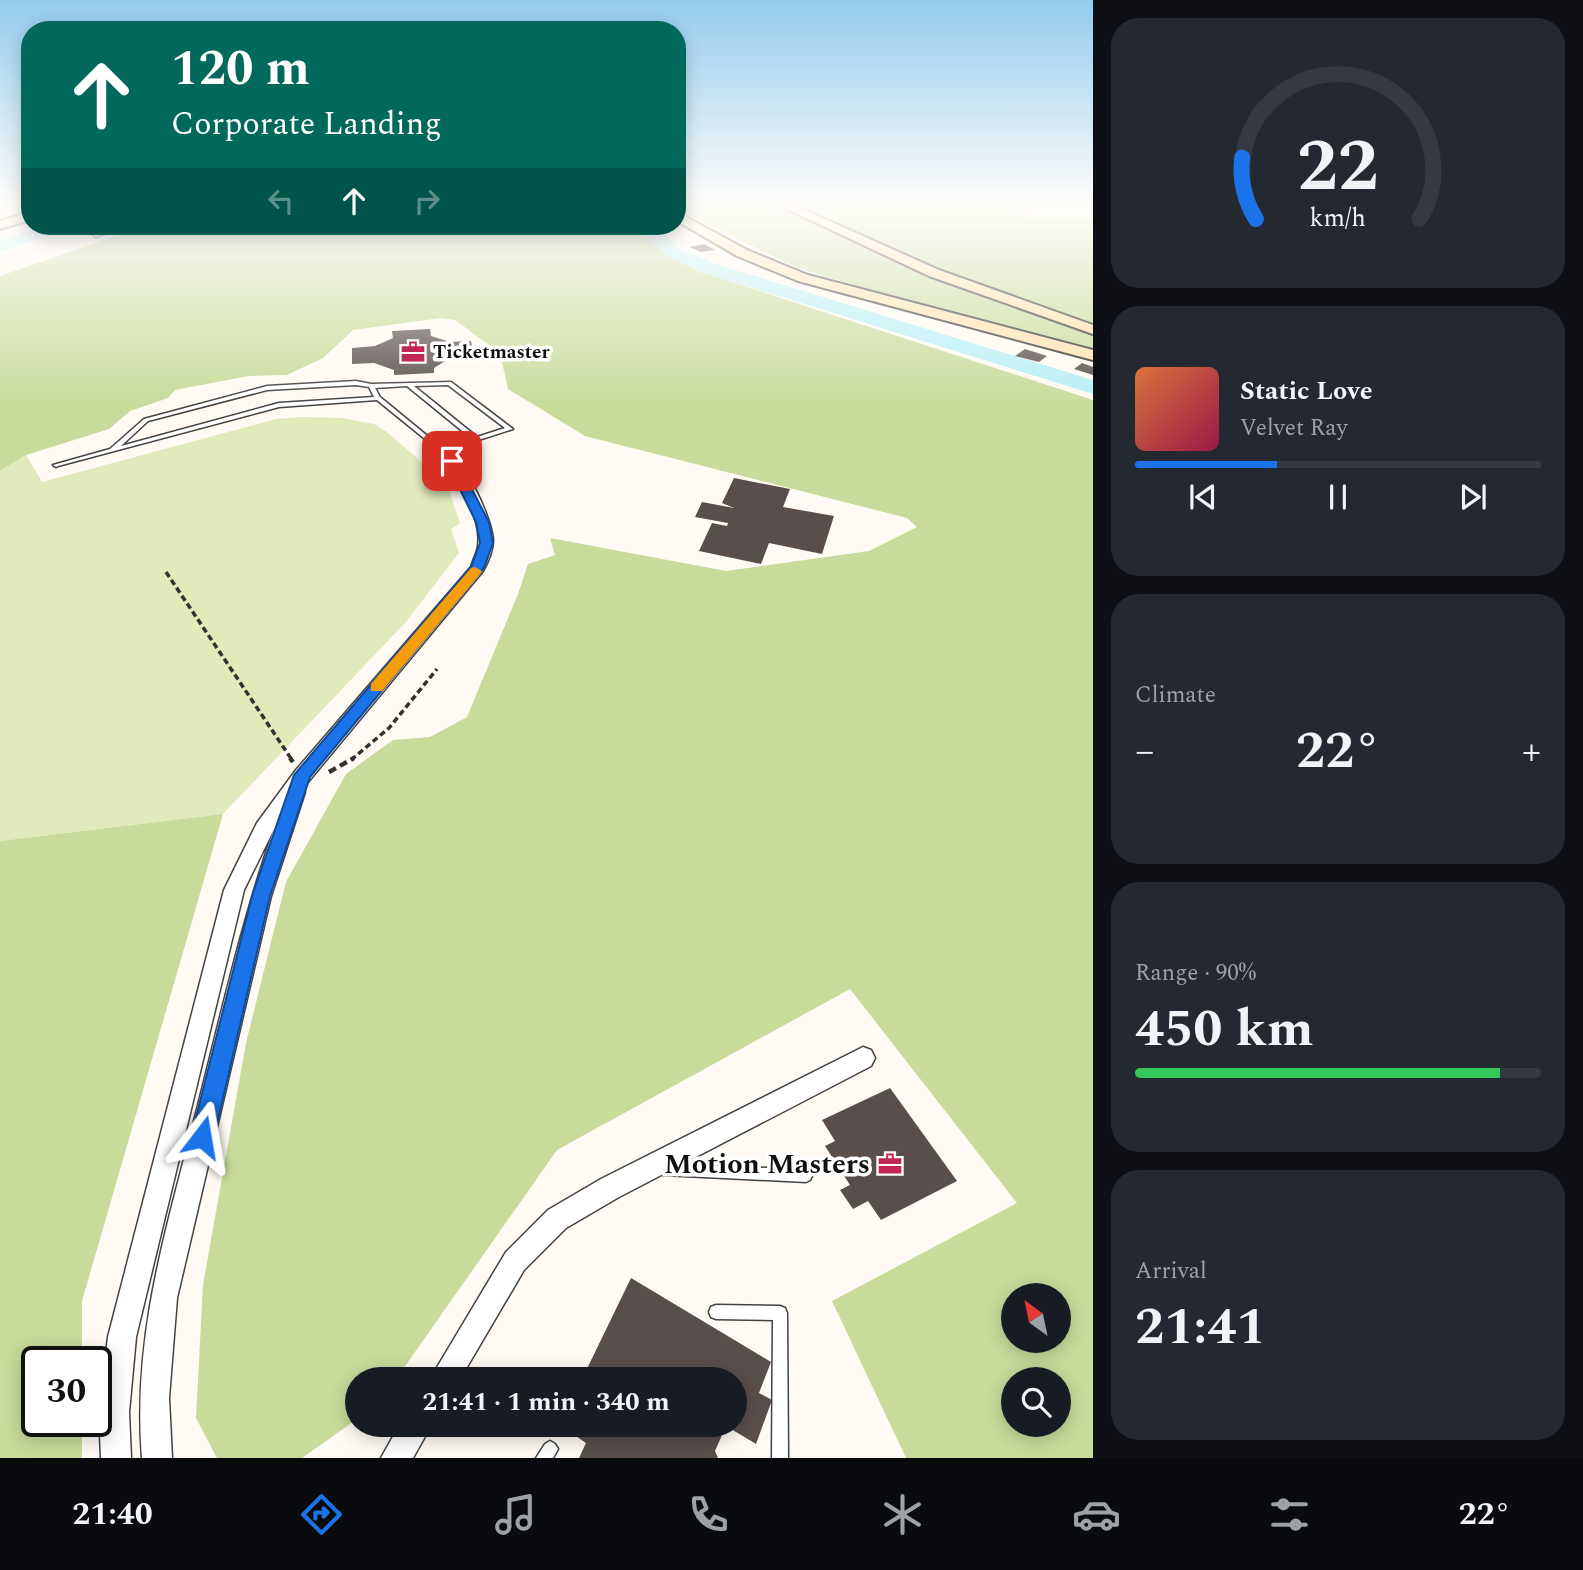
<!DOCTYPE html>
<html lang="en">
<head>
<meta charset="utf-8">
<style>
	body { margin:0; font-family:Spectral,serif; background:#242831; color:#f1f3f6; height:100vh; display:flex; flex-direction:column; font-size:26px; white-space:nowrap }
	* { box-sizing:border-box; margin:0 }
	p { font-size:23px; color:#9ea1a6 }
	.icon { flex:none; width:38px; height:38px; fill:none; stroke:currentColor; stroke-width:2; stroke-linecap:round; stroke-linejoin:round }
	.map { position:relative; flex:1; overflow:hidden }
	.side { display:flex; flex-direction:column; gap:18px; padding:18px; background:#0d0f14; width:490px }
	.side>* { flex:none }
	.top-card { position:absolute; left:21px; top:21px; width:665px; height:214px; border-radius:28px; box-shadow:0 4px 18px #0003; background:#00695c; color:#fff; overflow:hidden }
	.needle { width:46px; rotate:327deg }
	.fabs { position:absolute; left:1001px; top:1283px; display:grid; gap:14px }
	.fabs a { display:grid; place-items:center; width:70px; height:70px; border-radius:50%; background:#171b24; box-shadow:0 4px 18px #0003; font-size:35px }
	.speed { position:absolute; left:21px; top:1346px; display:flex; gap:14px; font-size:35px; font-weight:700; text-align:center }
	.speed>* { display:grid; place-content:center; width:91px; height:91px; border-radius:50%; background:#171b24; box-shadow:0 4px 18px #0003; line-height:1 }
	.speed .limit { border:4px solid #111; border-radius:10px; background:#fff; color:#111 }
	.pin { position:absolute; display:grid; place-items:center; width:60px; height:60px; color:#fff; margin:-30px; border-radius:14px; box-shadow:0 4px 10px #0006 }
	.me { position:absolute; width:77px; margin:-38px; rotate:14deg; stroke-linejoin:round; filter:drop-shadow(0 0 5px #0008) }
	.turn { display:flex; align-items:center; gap:24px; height:147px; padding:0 35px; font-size:32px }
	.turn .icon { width:91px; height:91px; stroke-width:2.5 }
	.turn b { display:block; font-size:49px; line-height:60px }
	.lanes { display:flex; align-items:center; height:66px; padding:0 35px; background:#0003; justify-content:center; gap:35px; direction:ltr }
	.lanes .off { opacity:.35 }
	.big { font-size:52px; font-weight:700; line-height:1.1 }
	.side .widget { flex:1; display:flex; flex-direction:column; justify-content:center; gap:10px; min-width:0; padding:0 24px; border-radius:28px; background:#242831 }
	.side .dial { align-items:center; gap:0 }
	.dial svg { height:182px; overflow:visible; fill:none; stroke:#363941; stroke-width:7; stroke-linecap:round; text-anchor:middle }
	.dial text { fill:#f1f3f6; stroke:none }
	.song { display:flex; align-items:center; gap:21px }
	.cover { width:84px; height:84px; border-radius:10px; background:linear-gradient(135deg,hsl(20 70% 55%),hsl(340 70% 35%)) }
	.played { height:7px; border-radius:4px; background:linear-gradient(90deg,#1a73e8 35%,#363941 35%) }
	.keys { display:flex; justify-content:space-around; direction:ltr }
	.heat { display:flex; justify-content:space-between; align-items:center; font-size:38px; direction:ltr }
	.charge { height:10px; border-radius:5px; background:linear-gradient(90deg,#34c759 90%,#363941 0) }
	.trip { position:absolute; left:345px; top:1367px; width:402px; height:70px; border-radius:35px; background:#171b24; box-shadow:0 4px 18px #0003; font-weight:700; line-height:70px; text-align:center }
	.tabs { display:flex; height:112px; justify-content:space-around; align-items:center; background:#090b0e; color:#9ea1a6 }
	.tabs .icon { width:49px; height:49px }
	.tabs .active { color:#1a73e8 }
	.tabs b { font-size:32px; color:#f1f3f6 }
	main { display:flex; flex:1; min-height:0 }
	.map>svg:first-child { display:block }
</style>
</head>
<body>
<main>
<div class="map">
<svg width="1093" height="1458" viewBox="0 0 1093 1458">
	<rect width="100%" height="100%" fill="#fffaf3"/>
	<path fill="#e0eabb" d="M302 417 342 418 374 424 387 432 447 484 460 523 451 529 459 553 405 623 223 814 0 841V471L26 455 42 482 276 419Z"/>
	<path fill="#c8db9a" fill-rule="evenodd" d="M677 203H1016L1027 217 1093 218V352L918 305 795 267 677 209Z
		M145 226H637L654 236 666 255 699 271 1093 400V1458H906L832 1301 1017 1203 850 989 557 1150 396 1379H357V1419L302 1458H217L196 1418 203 1285 246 1043 286 882 346 774 393 740 430 737 467 717 518 594 528 564 555 555 550 538 726 571 869 551 917 527 907 518 585 436 508 389 500 353 455 320 441 318 353 330 323 358 287 375 248 376 175 390 168 398 130 411 109 429 26 455 0 471V276ZM1013 1295H1059V1340H1013ZM1013 1379H1059V1424H1013Z
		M223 814 82 1301V1361L37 1362V1421H82V1458H0V841Z"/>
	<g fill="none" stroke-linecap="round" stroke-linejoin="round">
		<path fill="#b7eff7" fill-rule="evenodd" d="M44 226H69L66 230 0 252V241Z
			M637 226H656L678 248 719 265 1093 380V394L705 273 666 256Z"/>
	</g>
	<path fill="#594e4c" d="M704 244 715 250 701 252 689 247Z
		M430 329 431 336 450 342 471 341 474 356 450 358 434 368V373L394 375V370L374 363 352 364V348L375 346 393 338 392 331Z
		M1025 349 1047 356 1039 362 1015 356Z
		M1082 363 1093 367V375L1074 369Z
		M734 478 790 489 783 507 834 516 822 554 769 543 761 564 699 551 712 523 727 526 728 523 695 517 702 502 734 508 722 503Z
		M890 1088 957 1181 881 1220 868 1201 853 1209 840 1190 850 1185 825 1146 835 1141 822 1120Z
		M631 1278 771 1362 759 1393 772 1400 756 1444 726 1426 715 1451 718 1458H579L586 1443 558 1424H735V1379H582Z"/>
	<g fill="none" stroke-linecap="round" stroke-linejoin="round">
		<g stroke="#434343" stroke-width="3">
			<path id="lane" d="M356 381 371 384 451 382 513 429 441 452 377 400 279 407 58 466 56 467 53 465 110 449 144 419 267 386ZM356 385 369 387 374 397 279 403 121 446 148 421 267 390ZM448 385 505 428 477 437 414 386ZM407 386 472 439 442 448 380 397 375 388Z
				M663 1163 806 1170 810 1172 812 1176 810 1180 806 1182 663 1175 659 1173 657 1169 659 1165Z
				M716 1305 780 1306 785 1308 787 1313 788 1458H772L773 1320 716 1319 711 1317 709 1312 711 1307Z
				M550 1441 555 1444 558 1449 553 1458H536L545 1444Z"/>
		</g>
		<g stroke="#434343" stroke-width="3">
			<path id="street" d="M114 226H126L96 237 92 234Z
				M441 446C462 454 492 518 493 540 493 550 488 562 483 571L303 788 305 792 271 896 177 1298 169 1398 172 1458H142C132 1334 167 1228 197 1109 221 1015 242 920 274 829L244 890 136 1337 129 1412 131 1458H101L99 1412 108 1337 224 890 257 823 296 770 471 567C473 560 477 553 478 546 483 515 452 473 435 450Z
				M863 1047 871 1050 875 1058 871 1066 619 1197 566 1228 524 1270 460 1379H430L506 1252 548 1210 601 1179Z
				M400 1424H432L413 1458H381Z"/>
		</g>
		<g stroke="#323232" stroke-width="4">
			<path id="secondary" d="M774 203H789L939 270 1093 325V334L929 276Z
				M30 212V220L0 229V221Z
				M677 212 747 250 808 275 1093 350V360L798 281 737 256 677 221Z"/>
		</g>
		<path stroke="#323232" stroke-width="3.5" stroke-dasharray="6 3.5" stroke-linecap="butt" d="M166 572 292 760
			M351 760 389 728 437 669"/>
		<path stroke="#323232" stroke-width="4.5" stroke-dasharray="8 4.5" stroke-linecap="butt" d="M290 758 293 762
			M329 772 354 758"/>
		<use href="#lane" fill="#fff" fill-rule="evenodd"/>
		<use href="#street" fill="#fff" fill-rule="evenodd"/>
		<use href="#secondary" fill="#ffe2ae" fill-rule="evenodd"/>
	</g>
	<linearGradient id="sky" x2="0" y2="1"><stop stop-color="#94ccee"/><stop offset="0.5" stop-color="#fffdfa"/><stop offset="1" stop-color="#fffdfa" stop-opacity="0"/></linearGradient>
	<rect width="1093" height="407" fill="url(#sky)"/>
	<path fill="#1a73e8" stroke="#114b97" stroke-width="2" d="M452 457 457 461 489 522 493 543 484 568 310 777 270 896 214 1137 210 1145 202 1148 194 1145 191 1137 252 896 294 775 471 567 480 543 476 522 446 461Z"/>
	<path fill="#f59e0b" d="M475 567 482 571 480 574 382 691H371V684L471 568Z"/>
	<defs>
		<g id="office-bare" transform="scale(1.89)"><path d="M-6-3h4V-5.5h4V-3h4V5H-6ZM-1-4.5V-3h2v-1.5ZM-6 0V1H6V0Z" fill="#c22654" stroke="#fff" stroke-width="2.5" paint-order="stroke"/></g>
	</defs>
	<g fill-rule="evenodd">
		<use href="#office-bare" x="413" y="352"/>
		<use href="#office-bare" x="890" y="1164"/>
	</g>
	<g text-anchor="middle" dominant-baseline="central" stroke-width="7" stroke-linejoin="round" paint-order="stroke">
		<g font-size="19" font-weight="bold" fill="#101010" stroke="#fff" text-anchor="start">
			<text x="433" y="352">Ticketmaster</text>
		</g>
		<g font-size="28" font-weight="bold" fill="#101010" stroke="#fff" text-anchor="end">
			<text x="870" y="1164">Motion Masters</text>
		</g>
	</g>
</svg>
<div class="fabs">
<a><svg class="needle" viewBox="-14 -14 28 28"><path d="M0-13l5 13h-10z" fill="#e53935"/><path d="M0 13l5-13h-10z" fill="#9ea1a6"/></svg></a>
<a><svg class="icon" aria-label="search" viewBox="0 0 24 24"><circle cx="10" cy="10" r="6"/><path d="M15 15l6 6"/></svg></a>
</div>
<div class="speed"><div class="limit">30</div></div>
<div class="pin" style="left:452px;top:461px;background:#d93025"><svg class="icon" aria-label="arrive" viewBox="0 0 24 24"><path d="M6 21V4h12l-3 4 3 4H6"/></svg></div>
<svg class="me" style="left:202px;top:1137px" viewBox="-20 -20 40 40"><path d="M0-17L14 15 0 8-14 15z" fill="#1a73e8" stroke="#fff" stroke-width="4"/></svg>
<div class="trip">21:41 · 1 min · 340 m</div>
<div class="top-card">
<div class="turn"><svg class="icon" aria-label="ahead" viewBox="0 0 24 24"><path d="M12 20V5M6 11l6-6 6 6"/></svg><div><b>120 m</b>Corporate Landing</div></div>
<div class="lanes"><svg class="icon off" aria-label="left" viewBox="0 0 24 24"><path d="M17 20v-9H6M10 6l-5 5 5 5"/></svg><svg class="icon" aria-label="ahead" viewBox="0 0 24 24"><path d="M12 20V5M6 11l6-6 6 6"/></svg><svg class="icon off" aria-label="right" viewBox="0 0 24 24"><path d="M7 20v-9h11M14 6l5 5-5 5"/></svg></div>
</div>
</div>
<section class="side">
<div class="widget dial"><svg viewBox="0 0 100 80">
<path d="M14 69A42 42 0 1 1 86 69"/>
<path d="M14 69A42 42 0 0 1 8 42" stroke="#1a73e8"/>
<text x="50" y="56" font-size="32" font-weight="700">22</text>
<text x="50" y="72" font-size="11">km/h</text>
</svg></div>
<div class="widget">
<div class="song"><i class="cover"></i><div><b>Static Love</b><p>Velvet Ray</p></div></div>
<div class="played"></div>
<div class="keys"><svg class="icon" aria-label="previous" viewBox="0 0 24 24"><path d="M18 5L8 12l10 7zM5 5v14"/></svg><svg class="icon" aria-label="pause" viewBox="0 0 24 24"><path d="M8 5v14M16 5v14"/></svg><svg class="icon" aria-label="next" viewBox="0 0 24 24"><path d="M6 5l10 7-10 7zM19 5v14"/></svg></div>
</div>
<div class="widget"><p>Climate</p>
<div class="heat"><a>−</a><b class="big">22°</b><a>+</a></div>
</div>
<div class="widget"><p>Range · 90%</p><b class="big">450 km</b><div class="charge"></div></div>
<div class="widget"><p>Arrival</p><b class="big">21:41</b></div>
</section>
</main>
<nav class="tabs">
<b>21:40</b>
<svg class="icon active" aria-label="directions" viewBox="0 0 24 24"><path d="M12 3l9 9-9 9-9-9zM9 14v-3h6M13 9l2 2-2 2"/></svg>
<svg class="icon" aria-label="music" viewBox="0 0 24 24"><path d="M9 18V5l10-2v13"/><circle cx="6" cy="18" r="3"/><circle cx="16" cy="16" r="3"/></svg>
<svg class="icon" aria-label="phone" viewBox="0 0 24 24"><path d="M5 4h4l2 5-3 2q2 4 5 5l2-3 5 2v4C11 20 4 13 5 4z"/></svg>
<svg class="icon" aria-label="climate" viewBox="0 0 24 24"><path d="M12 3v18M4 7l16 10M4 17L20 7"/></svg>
<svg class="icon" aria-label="car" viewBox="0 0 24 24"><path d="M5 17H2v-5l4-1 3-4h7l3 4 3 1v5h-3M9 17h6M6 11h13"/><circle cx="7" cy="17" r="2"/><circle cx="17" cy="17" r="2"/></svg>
<svg class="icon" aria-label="filters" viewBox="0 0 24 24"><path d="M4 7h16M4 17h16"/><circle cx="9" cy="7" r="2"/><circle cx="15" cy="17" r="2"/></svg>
<b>22°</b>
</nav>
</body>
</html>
